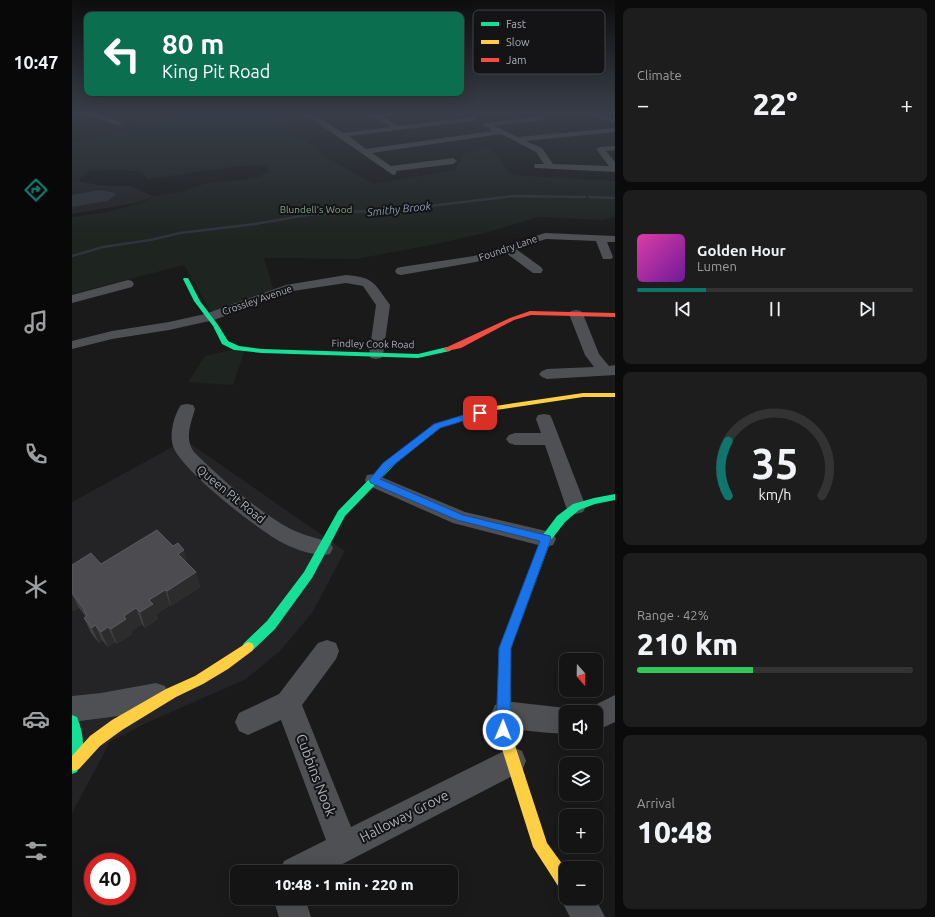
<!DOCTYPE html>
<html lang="en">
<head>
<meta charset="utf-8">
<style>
	body { margin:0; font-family:Ubuntu,sans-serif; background:#1d1d1d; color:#f1f3f6; height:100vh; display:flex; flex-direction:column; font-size:15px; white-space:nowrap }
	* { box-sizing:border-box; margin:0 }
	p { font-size:13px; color:#9d9ea0 }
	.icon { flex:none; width:22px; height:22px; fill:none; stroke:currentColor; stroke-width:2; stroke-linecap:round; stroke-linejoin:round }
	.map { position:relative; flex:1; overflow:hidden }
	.sheet { display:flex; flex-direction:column; gap:8px; padding:8px; background:#0b0b0b; width:320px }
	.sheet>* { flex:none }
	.hud { position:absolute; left:12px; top:12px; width:380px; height:84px; border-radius:8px; box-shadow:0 4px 16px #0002,0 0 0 1px #333334; background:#0b6e4f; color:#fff; overflow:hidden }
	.needle { width:26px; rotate:160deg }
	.tools { position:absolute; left:487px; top:653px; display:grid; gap:8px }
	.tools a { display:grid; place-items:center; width:44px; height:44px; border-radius:8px; background:#141414; box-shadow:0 4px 16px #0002,0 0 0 1px #333334; font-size:20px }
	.speed { position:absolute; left:12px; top:853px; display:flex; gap:8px; font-size:20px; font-weight:700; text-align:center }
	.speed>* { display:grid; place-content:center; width:52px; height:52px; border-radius:50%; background:#141414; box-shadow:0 4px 16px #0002,0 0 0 1px #333334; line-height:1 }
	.speed .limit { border:6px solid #d22; background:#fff; color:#111 }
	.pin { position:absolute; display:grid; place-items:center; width:34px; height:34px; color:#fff; margin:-17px; border-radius:8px; box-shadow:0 2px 6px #0006 }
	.me { position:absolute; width:44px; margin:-22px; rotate:1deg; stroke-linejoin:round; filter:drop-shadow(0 0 3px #0008) }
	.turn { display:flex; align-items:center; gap:14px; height:84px; padding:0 12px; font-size:18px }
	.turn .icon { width:52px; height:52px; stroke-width:2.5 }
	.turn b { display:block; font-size:28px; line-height:34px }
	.big { font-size:30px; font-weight:800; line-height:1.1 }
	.sheet .card { flex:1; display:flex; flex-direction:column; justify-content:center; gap:6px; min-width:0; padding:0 14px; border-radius:8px; background:#1d1d1d }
	.sheet .dial { align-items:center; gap:0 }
	.dial svg { height:104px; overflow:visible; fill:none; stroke:#333334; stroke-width:7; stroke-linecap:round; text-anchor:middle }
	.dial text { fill:#f1f3f6; stroke:none }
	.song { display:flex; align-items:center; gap:12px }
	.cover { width:48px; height:48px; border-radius:6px; background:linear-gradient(135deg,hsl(320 70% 55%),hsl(280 70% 35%)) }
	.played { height:4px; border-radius:2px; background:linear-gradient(90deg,#0f766e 25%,#333334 25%) }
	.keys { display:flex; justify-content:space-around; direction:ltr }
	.heat { display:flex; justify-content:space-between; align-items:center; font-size:22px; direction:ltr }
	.charge { height:6px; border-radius:3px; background:linear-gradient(90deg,#34c759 42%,#333334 0) }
	.trip { position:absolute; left:158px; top:865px; width:228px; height:40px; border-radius:8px; background:#141414; box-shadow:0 4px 16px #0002,0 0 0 1px #333334; font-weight:800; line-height:40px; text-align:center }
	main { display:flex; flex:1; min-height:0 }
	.tabs { display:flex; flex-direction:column; width:72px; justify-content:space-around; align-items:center; background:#080808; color:#9d9ea0 }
	.tabs .icon { width:28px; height:28px }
	.tabs .on { color:#0f766e }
	.tabs b { font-size:18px; color:#f1f3f6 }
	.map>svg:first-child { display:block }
</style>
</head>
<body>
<main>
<nav class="tabs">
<b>10:47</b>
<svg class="icon on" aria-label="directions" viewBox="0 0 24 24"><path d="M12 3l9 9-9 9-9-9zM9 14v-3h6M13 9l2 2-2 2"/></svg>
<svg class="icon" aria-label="music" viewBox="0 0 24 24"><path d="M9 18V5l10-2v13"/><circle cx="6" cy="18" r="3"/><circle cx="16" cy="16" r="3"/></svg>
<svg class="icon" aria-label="phone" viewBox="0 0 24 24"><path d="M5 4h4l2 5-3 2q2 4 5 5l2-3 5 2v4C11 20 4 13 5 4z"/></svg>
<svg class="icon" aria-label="climate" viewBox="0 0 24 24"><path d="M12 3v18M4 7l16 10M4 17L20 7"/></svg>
<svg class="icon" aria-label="car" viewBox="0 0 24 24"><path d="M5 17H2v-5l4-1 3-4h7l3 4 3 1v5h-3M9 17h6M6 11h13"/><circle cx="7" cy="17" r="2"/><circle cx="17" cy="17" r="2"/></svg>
<svg class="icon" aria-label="filters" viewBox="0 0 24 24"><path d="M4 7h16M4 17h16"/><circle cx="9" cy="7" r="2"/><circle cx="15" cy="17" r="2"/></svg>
</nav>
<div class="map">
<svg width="543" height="917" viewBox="0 0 543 917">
	<rect width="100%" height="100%" fill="#1a1a1a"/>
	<path fill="#242427" d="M0 180 27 185 59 186 78 195 84 196 64 203 0 214Z
		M113 440 273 551 240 613 208 651 174 679 72 724 38 742 0 813V502Z"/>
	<path fill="#1e2420" d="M133 112H196L253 156 301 184 383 170 392 154 418 147 440 175 543 181V217L530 220 466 217 420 231 365 244 284 259 192 258 202 291 139 312 112 265 0 294V217L36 212 68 203 84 196 109 192 135 183 170 180 186 177 198 171 194 166C180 163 170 167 157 168 129 172 102 175 75 179L70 172 49 170 16 171 6 181 0 180V142Z
		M159 350 172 352 161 385 116 382 133 356Z"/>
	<path fill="#2e343b" d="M28 190 43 193 44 195 35 201 0 207V195Z"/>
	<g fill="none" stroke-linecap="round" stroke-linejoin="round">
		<path stroke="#2e343b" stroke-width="2.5" d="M517 197 543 198
			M0 256 31 247 78 240 108 233 183 224 235 215 270 212 315 211 443 196 513 197"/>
		<path fill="#4f5053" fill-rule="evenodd" d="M10 112H20L51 123 47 125H44Z
			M79 112H89L80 114Z
			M230 112H238L271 133 319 127 294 112H335L332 114 310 116 327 126 401 117 405 119 401 121 277 136 294 149 421 131 418 130V127H414L410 125 414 123 468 116H471V120L422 126 446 137 543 128V132L454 141 470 148 481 164 537 166 524 149 528 147 543 146V150L534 151 543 162V172L463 168 462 166 463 164H472L464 152 429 134 300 153 319 166 381 158 385 161 381 164 324 171V174L321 175Z
			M508 112H518L543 119V123L509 113Z
			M473 233 543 236V242H535L541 257 539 259H531L524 241 474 239 444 249 469 267 471 270 469 273H461L434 253 404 262 329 275 325 274 323 271 325 268 329 267 402 256Z
			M274 275C302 277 302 283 318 305L311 355 309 358 304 359 299 358 297 355 304 305 291 286 274 283 221 291 142 320 97 330 40 339 0 349V341L40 331 97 322 133 314 214 285Z
			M56 280 60 281 62 284 60 287 0 303V295Z
			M504 310 509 311 511 314 527 354 537 366 543 365V375L475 379 470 377 467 374 470 371 475 369 522 367 513 355 497 314 499 311Z
			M115 404 121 405 123 409C119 423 112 439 122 452 148 478 191 516 223 531 235 536 247 539 258 542L261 548 258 554C244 558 220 548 207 541 184 528 108 469 101 446 97 434 102 415 109 405Z
			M472 414 478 415 480 419 514 507 511 512 504 514 497 512 494 507 473 445H443L437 443 434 439 437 435 443 433H469L464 419 466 415Z
			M302 474 393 512 474 531 481 533 484 539 481 545 474 547 381 523 295 485 293 480 295 475Z
			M255 640 264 643 267 651 264 659 230 705 279 827 440 747 450 751 454 761 450 771 255 872H207L212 861 254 840 209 720 176 735 167 731 163 722 167 713 207 694 246 643Z
			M84 683 93 686 97 695 93 704C64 715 31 718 0 722V696L29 693Z
			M543 695V722L524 731V712H513L515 709Z
			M432 701 494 708 503 712H494V734C471 732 445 732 423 723L419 714 423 705Z
			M494 886V898H523L533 917H498L488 898Z
			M201 898H233L239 917H207Z"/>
		<path fill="#16e098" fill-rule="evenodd" d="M112 278H116L128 301 146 325 156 341 167 346 190 349 346 354 375 347 379 349 378 351 346 358 190 353 162 350 150 344 141 326 122 301 111 279Z
			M326 454 329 455 330 457 273 516 240 578 203 629 180 651 176 652 172 651 170 647 172 643 195 621 232 572 266 511 312 464Z
			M543 494V500L523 504 507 510 493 522 479 540 439 648V709L437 713 432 715 427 713 425 709 427 648 470 536 485 516 501 504 522 498Z
			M0 715 5 717C13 737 13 752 5 772L0 774Z"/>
		<path fill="#ffcf43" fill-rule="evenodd" d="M511 393H543V397H511L424 410 368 428 329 459 326 460 322 457 362 424 423 406Z
			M176 642 180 643 182 647 180 651 156 669 131 684 104 697 50 730 28 746 7 769 2 771 0 770V756L18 736 40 720 94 689 123 676Z
			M432 703 437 705 439 709 438 730 475 843 494 869V891L488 889 461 847 424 730 425 709 427 705Z"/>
		<path fill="#f24e42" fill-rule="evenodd" d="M458 311 543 313V317L459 315 442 320 389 348 375 351 371 349 438 318Z"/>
	</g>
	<path fill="#404043" d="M29 564H116L124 572 128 587 99 606 98 605 84 614 86 619 73 628 70 624 59 631 60 634 45 644 43 642 36 647 30 640 27 643 19 633 12 618 14 617 7 608 2 611 0 608V565Z"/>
	<path fill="#2c2c2d" d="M112 550 116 565 106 554Z
		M124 572 128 587 99 606 95 591Z
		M93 590 98 605 84 614 86 619 73 628 68 612 77 600Z
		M0 594 7 608 2 611 0 607Z
		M64 608 70 624 59 631 60 634 45 644 39 629 52 616Z
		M23 625 30 640 27 643 20 628Z
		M36 627 43 642 36 647 29 632Z"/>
	<path fill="#4c4c50" stroke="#5b5c60" d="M85 530 101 546 106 543 112 550 106 554 124 572 95 591 93 590 77 600 81 604 68 612 64 608 52 616 54 619 39 629 36 627 29 632 23 625 20 628 12 618 15 616 12 611 13 610 0 593V565L19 553 29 564Z"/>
	<linearGradient id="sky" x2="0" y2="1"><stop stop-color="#0e0e0e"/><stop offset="0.47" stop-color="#383e49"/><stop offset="1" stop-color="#383e49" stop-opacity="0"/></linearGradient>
	<rect width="543" height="240" fill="url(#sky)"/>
	<path fill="#1a73e8" stroke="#114b97" d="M408 410 411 411 413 413 411 415 368 428 318 468 308 479 391 515 474 535 478 536 479 539 439 648 438 730 436 735 431 737 426 735 424 730 427 648 468 541 385 520 299 483 297 480 311 463 362 424Z"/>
	<g text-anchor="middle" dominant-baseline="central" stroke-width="4" stroke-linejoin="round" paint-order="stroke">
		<g font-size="10" fill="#85a389" stroke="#141416">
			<text x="244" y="209">Blundell's Wood</text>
		</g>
		<g font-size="10" fill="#adb0ba" stroke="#141416">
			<text transform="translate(436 248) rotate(-19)">Foundry Lane</text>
			<text transform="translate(185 300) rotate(-19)">Crossley Avenue</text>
			<text transform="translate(301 344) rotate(1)">Findley Cook Road</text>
		</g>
		<g font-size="11" font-style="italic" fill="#879cb1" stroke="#141416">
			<text transform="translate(327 209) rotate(-6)">Smithy Brook</text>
		</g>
		<g font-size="12" fill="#adb0ba" stroke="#141416">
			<text transform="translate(159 494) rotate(39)">Queen Pit Road</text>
		</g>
		<g font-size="14" fill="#adb0ba" stroke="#141416">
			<text transform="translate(244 775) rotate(69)">Cubbins Nook</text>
			<text transform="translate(332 816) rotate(-27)">Halloway Grove</text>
		</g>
	</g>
	<rect x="401" y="10" width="132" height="64" rx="6" fill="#141416" stroke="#424347" stroke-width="1"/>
	<rect x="409" y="22" width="18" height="4" fill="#16e098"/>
	<rect x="409" y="40" width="18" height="4" fill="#ffcf43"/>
	<rect x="409" y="58" width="18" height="4" fill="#f24e42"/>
	<g font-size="11" fill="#adb0ba">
		<text x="434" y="28">Fast</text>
		<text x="434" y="46">Slow</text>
		<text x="434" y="64">Jam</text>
	</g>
</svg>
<div class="tools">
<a><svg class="needle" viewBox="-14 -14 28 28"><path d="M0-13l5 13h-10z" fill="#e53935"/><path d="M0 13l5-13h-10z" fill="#9d9ea0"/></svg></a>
<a><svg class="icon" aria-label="sound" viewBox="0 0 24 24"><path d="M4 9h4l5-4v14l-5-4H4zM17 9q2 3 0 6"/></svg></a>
<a><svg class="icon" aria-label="layers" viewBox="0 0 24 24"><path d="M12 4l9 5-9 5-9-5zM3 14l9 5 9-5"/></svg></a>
<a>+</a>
<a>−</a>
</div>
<div class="speed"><div class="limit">40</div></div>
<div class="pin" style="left:408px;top:413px;background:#d93025"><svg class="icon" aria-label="arrive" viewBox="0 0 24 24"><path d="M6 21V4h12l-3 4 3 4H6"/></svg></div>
<svg class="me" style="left:431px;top:730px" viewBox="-20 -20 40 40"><circle r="17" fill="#1a73e8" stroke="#fff" stroke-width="3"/><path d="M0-11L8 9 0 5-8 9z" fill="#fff"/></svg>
<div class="trip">10:48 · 1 min · 220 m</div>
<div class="hud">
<div class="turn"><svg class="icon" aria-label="left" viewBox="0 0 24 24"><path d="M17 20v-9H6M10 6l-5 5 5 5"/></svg><div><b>80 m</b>King Pit Road</div></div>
</div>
</div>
<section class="sheet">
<div class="card"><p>Climate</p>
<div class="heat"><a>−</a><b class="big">22°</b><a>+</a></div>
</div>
<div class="card">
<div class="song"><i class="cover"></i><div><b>Golden Hour</b><p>Lumen</p></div></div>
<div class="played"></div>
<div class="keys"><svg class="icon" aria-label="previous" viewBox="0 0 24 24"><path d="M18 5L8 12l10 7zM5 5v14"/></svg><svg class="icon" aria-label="pause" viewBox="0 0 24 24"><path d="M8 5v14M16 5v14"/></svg><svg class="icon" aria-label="next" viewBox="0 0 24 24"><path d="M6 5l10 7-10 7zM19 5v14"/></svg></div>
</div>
<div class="card dial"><svg viewBox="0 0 100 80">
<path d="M14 69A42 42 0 1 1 86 69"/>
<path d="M14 69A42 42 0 0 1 14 27" stroke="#0f766e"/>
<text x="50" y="56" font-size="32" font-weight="700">35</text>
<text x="50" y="72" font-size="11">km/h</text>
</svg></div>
<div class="card"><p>Range · 42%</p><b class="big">210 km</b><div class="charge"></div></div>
<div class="card"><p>Arrival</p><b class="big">10:48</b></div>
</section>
</main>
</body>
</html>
